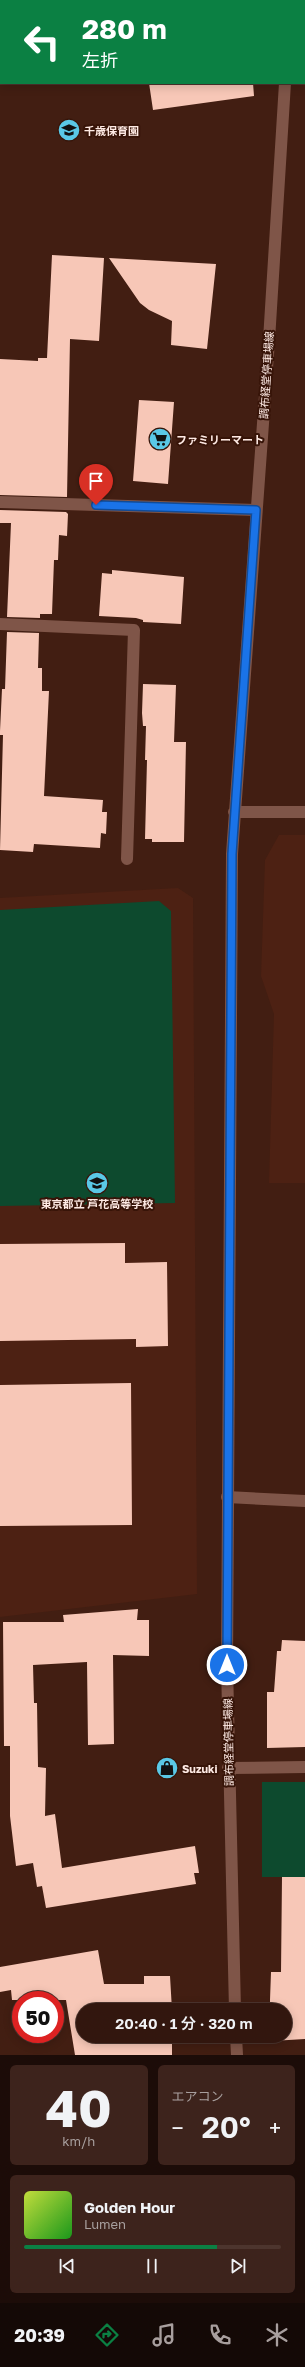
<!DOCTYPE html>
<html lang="ja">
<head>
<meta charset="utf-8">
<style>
	body { margin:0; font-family:"Golos Text","Noto Sans JP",sans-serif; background:#3d231c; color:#f1f3f6; height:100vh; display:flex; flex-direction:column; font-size:15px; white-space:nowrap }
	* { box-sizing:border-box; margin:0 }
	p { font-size:13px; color:#a89f9e }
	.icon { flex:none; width:22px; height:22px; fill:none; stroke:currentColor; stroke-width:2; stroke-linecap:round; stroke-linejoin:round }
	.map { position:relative; height:2055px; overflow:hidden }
	.side { display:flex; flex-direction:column; gap:10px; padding:10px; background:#1c0c08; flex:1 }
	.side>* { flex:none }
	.banner { position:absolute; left:0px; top:0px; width:305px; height:84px; box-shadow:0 2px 10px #0003,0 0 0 1px #4d352e; background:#0b8043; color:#fff; overflow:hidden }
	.speed { position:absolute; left:12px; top:1991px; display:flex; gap:8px; font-size:20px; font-weight:700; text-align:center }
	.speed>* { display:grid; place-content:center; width:52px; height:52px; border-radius:50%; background:#32160e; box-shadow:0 2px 10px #0003,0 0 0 1px #4d352e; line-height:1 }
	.speed .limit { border:6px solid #d22; background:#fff; color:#111 }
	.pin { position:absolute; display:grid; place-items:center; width:34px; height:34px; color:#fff; margin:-41px -17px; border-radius:50% 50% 50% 0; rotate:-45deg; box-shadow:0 0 4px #0007 }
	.pin .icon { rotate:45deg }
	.me { position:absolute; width:44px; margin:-22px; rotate:0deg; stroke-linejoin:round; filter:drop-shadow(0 0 3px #0008) }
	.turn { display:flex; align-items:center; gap:14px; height:84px; padding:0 16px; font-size:18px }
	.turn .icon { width:52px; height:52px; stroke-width:2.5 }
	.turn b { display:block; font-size:28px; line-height:34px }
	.big { font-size:30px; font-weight:600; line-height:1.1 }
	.side .card { flex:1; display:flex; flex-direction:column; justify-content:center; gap:6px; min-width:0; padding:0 14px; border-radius:6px; background:#3d231c }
	.side .dial { align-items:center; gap:0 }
	.dial b { font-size:52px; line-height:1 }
	.song { display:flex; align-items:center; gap:12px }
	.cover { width:48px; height:48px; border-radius:6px; background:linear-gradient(135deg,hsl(70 70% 55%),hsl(120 70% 35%)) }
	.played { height:4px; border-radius:2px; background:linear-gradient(90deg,#0b8043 75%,#4d352e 75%) }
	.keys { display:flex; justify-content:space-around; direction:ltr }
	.heat { display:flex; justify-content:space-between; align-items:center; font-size:22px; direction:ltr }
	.side .tiles { flex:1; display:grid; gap:10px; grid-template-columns:1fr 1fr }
	.card:last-child { grid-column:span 2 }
	.trip { position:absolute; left:76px; top:2003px; width:216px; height:40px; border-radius:20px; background:#32160e; box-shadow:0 2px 10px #0003,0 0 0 1px #4d352e; font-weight:600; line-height:40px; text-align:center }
	.tab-bar { display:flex; height:64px; justify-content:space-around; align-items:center; background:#140906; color:#a89f9e }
	.tab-bar .icon { width:28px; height:28px }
	.tab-bar .active { color:#0b8043 }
	.tab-bar b { font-size:18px; color:#f1f3f6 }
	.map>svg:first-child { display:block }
</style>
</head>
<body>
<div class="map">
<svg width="305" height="2055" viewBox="0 0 305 2055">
	<rect width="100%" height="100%" fill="#421e12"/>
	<path fill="#4d2113" d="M279 835H305V1183H269L274 1014 261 976 265 860Z
		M178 888 193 898 197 1594 0 1617V898Z"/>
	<path fill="#0d4a2e" d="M159 901 171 911 175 1203 0 1206V910Z
		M262 1782H305V1877H262Z"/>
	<path fill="#f7c7b7" d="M149 83H253L254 96 153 110Z
		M52 255 104 258 99 341 70 339 67 497 0 495V359L38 361V358H47Z
		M109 258 216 264 207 349 171 345 172 321 149 310 140 303Z
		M139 400 174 402 168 484 133 481Z
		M0 510 66 512 68 514 67 536 59 535 58 560H54L52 614H40V618L7 617 11 523H0Z
		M112 570 184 577 181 624 143 622V620L136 618 99 616 102 573 112 574Z
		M7 632 39 633 38 668H42V691H49L44 796 103 800 102 812H107L106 834 101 833 100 848 34 844 33 852 0 850 3 735H0V731L2 689H5Z
		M143 684 176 685 174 742H186L184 842H152V839H145L147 760H145L146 726H143L142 713Z
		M125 1243V1263L167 1262 168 1346 136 1347V1339L0 1341V1244Z
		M131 1383 132 1525 0 1526V1385Z
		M138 1609 137 1620H149V1656L113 1655 114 1744 88 1745 87 1662 33 1665 34 1703H37L38 1767 46 1768 45 1816 55 1814 62 1868 195 1846 199 1873H194L196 1884 46 1908 42 1886 37 1887 33 1863 16 1866 10 1816V1746H4L3 1622H64L63 1615Z
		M282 1640 305 1641V1747L267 1748V1692H274L277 1651H281Z
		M282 1877H305V2039L272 2041V2036H285V2010H270V2000L271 1972H281Z
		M98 1950 104 1984H144V1976H170L172 2010H83V2036H172V2055H75L66 2000H12L11 1990 0 1992V1967Z"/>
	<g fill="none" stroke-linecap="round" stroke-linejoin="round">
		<path stroke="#7f5548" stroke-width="12" d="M0 502 256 510
			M0 624 134 630 127 859
			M227 1497 305 1501
			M228 1768 305 1767"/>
		<path stroke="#7f5548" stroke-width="12" d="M287 0V1
			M19 1 22 0
			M0 8 1 7
			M234 812H305
			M235 2010 227 1665 232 854 269 340 285 83
			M236 2036 237 2055"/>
	</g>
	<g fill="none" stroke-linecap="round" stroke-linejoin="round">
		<g stroke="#114b97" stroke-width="10">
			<path id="route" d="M96 505 256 510 232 854 227 1665"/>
		</g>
		<use href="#route" stroke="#1a73e8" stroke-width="7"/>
	</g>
	<defs>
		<g id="school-disc" transform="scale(1.15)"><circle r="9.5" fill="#5ac8e6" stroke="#371408"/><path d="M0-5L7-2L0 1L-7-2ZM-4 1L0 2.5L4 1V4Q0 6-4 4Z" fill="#111"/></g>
		<g id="supermarket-disc" transform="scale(1.15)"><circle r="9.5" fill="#5ac8e6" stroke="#371408"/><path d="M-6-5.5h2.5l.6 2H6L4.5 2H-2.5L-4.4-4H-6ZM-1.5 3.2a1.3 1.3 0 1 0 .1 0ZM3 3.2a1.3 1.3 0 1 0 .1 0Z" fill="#111"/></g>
		<g id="shop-disc" transform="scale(1.15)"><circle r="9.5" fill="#5ac8e6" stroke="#371408"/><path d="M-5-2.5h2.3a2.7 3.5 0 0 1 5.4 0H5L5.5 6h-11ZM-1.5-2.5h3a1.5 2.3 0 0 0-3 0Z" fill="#111"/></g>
	</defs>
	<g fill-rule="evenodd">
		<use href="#school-disc" x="69" y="130"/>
		<use href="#supermarket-disc" x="160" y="439"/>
		<use href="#school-disc" x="97" y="1183"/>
		<use href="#shop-disc" x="167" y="1768"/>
	</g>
	<g text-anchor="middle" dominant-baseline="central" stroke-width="4" stroke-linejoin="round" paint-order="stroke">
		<g font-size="11" font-weight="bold" fill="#feeae4" stroke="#371408" text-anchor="start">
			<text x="84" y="130">千歳保育園</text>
			<text x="176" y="439">ファミリーマート</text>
			<text x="97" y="1203" text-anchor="middle">東京都立 芦花高等学校</text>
			<text x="182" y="1768">Suzuki</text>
		</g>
		<g font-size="11" fill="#feeae4" stroke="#371408">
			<text transform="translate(266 375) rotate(-86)">調布経堂停車場線</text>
			<text transform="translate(228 1742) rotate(-91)">調布経堂停車場線</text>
		</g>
	</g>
</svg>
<div class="speed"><div class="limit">50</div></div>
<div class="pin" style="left:96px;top:505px;background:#d93025"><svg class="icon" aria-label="arrive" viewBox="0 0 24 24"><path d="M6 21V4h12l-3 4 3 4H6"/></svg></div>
<svg class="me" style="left:227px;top:1665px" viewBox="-20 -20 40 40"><circle r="17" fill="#1a73e8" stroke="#fff" stroke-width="3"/><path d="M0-11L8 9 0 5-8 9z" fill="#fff"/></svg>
<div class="trip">20:40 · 1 分 · 320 m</div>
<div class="banner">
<div class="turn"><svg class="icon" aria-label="left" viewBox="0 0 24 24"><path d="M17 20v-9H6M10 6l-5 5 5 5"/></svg><div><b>280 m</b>左折</div></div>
</div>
</div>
<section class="side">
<div class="tiles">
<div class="card dial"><b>40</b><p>km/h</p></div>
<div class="card"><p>エアコン</p>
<div class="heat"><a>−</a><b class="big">20°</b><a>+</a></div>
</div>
<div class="card">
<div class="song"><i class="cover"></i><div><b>Golden Hour</b><p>Lumen</p></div></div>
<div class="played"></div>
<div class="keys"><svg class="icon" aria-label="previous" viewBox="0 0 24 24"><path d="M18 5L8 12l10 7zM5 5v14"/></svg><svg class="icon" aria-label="pause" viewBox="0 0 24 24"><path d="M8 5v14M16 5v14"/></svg><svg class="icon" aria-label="next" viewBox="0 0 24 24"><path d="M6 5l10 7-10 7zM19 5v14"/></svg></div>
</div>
</div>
</section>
<nav class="tab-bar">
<b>20:39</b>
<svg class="icon active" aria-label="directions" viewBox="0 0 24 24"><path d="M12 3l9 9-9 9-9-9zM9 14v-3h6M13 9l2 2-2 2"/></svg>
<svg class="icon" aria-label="music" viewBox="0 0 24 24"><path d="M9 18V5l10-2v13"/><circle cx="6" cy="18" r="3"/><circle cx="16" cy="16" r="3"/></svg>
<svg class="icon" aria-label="phone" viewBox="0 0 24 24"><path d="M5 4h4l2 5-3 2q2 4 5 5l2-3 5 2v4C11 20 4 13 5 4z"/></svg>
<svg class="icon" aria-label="climate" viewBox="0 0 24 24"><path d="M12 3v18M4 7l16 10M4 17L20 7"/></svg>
</nav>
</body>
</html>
